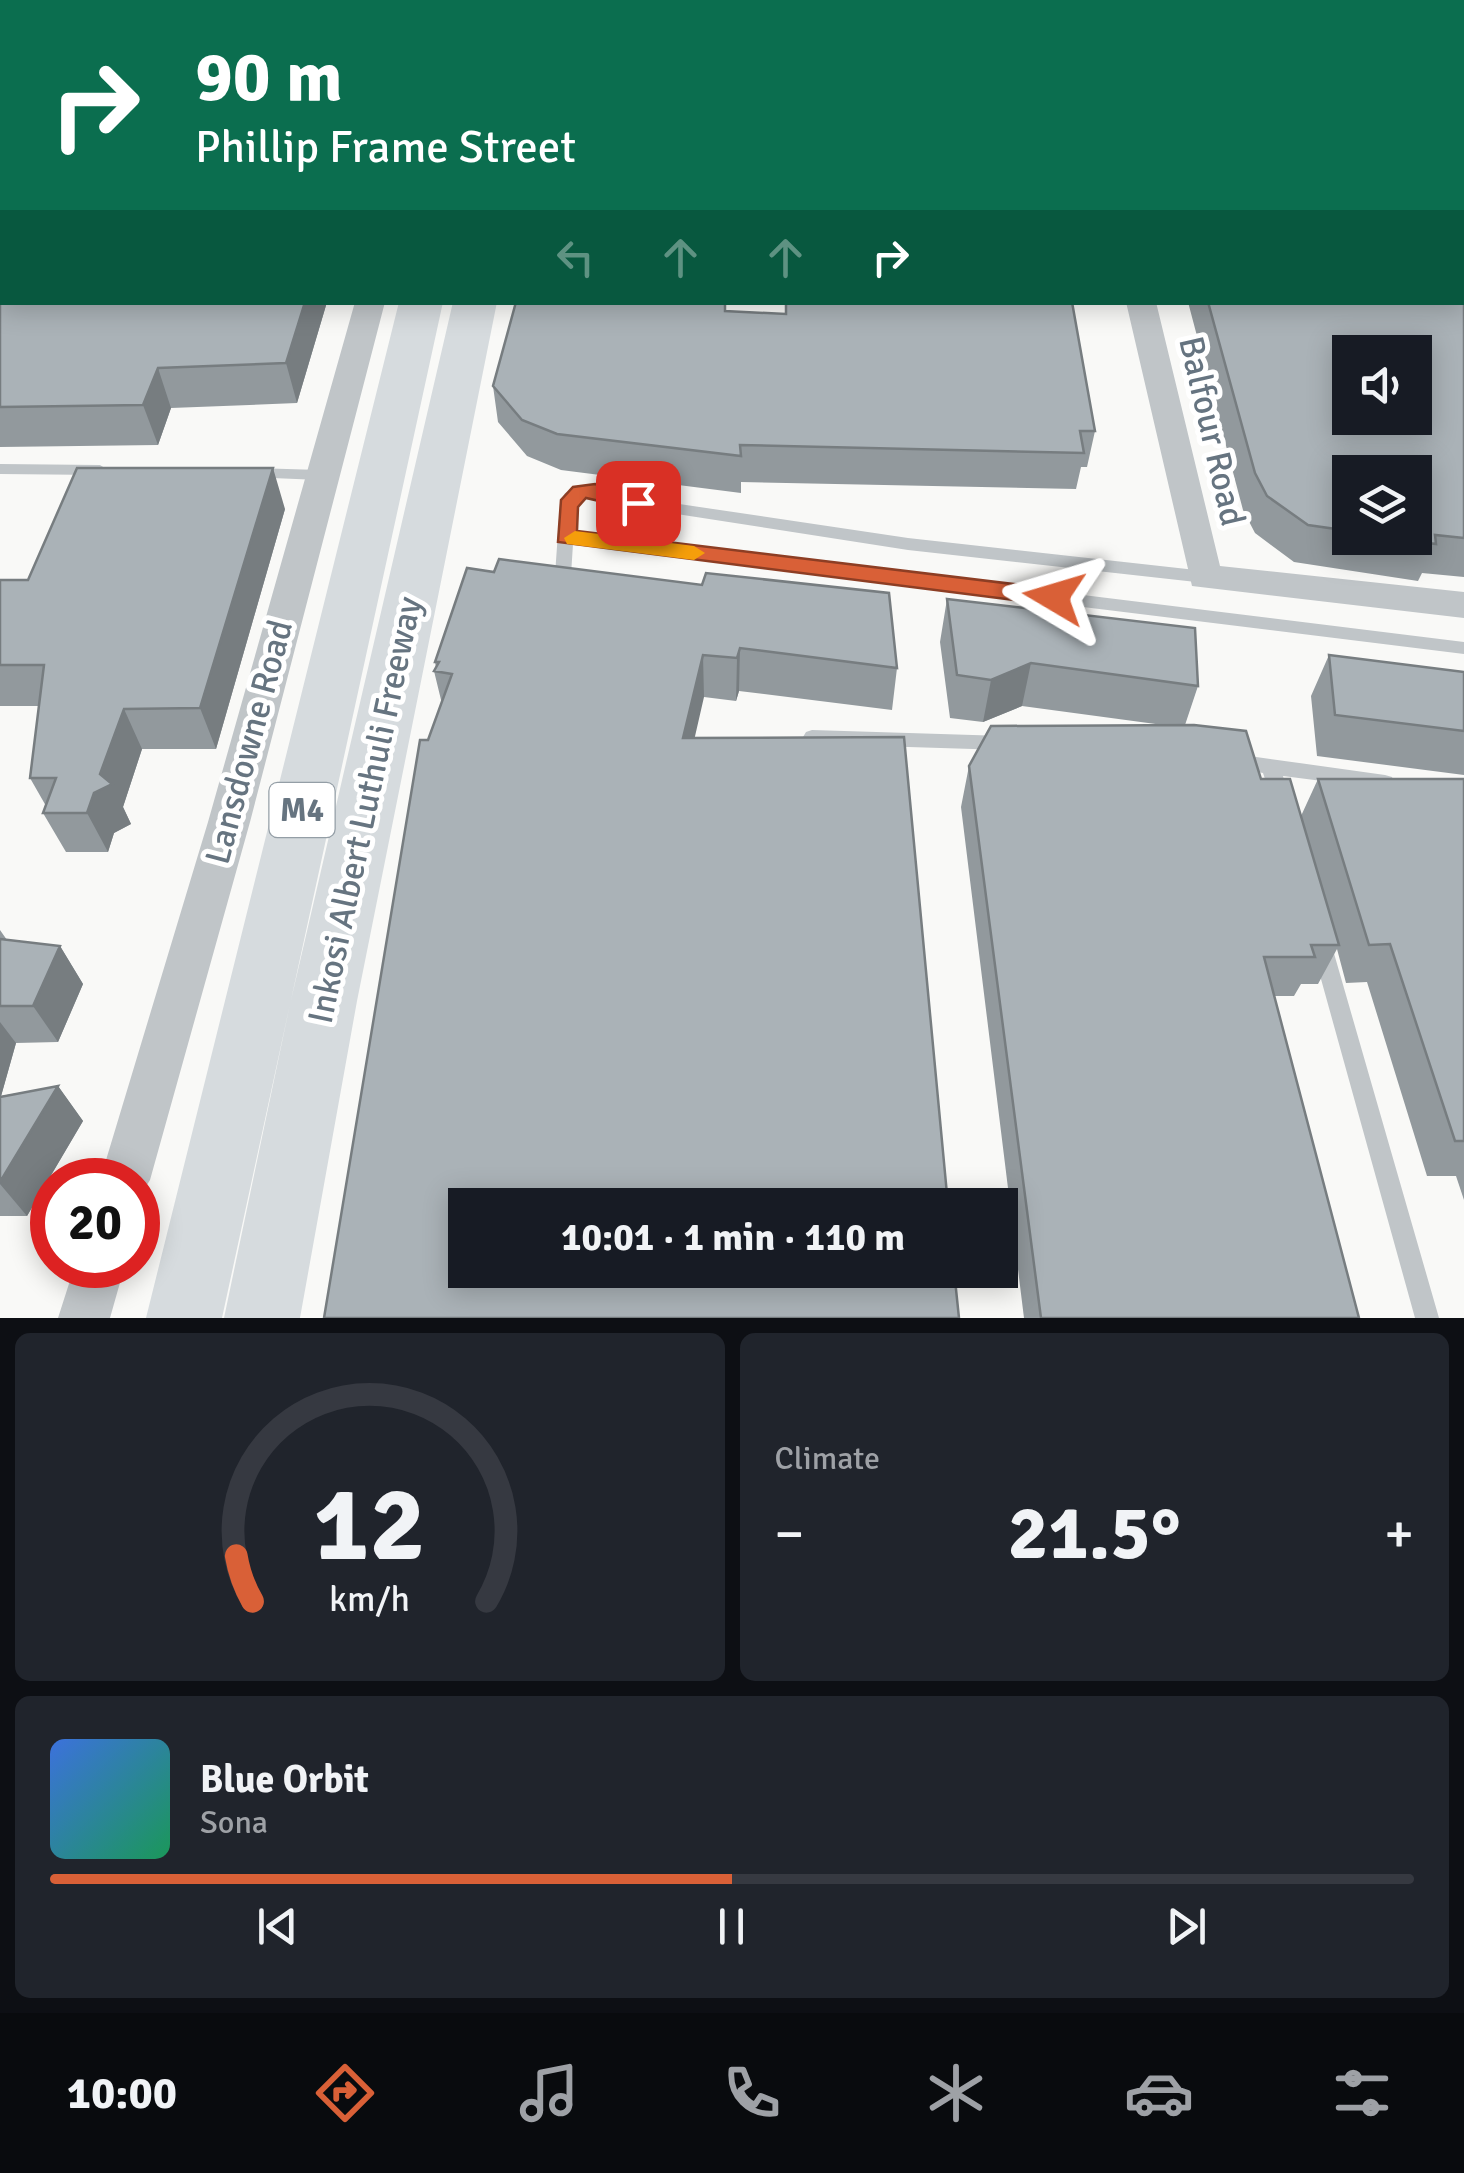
<!DOCTYPE html>
<html lang="en">
<head>
<meta charset="utf-8">
<style>
	body { margin:0; font-family:Signika,sans-serif; background:#20242c; color:#f1f3f6; height:100vh; display:flex; flex-direction:column; font-size:38px; white-space:nowrap }
	* { box-sizing:border-box; margin:0 }
	p { font-size:32px; color:#9ea1a6 }
	.icon { flex:none; width:55px; height:55px; fill:none; stroke:currentColor; stroke-width:2; stroke-linecap:round; stroke-linejoin:round }
	.map { position:relative; height:1318px; overflow:hidden }
	.panel { display:flex; flex-direction:column; gap:15px; padding:15px; background:#0d0f14; flex:1 }
	.panel>* { flex:none }
	.banner { position:absolute; left:0px; top:0px; width:1465px; height:305px; box-shadow:0 5px 25px #0003; background:#0b6e4f; color:#fff; overflow:hidden }
	.fabs { position:absolute; left:1332px; top:335px; display:grid; gap:20px }
	.fabs a { display:grid; place-items:center; width:100px; height:100px; border-radius:0px; background:#171b24; box-shadow:0 5px 25px #0003; font-size:50px }
	.speed { position:absolute; left:30px; top:1158px; display:flex; gap:20px; font-size:50px; font-weight:700; text-align:center }
	.speed>* { display:grid; place-content:center; width:130px; height:130px; border-radius:50%; background:#171b24; box-shadow:0 5px 25px #0003; line-height:1 }
	.speed .limit { border:15px solid #d22; background:#fff; color:#111 }
	.pin { position:absolute; display:grid; place-items:center; width:85px; height:85px; color:#fff; margin:-42px; border-radius:20px; box-shadow:0 5px 15px #0006 }
	.me { position:absolute; width:110px; margin:-55px; rotate:277deg; stroke-linejoin:round; filter:drop-shadow(0 0 8px #0008) }
	.turn { display:flex; align-items:center; gap:35px; height:210px; padding:0 30px; font-size:45px }
	.turn .icon { width:130px; height:130px; stroke-width:2.5 }
	.turn b { display:block; font-size:70px; line-height:85px }
	.lanes { display:flex; align-items:center; height:95px; padding:0 30px; background:#0003; justify-content:center; gap:50px; direction:ltr }
	.lanes .off { opacity:.35 }
	.big { font-size:75px; font-weight:800; line-height:1.1 }
	.panel .widget { flex:1; display:flex; flex-direction:column; justify-content:center; gap:15px; min-width:0; padding:0 35px; border-radius:15px; background:#20242c }
	.panel .dial { align-items:center; gap:0 }
	.dial svg { height:260px; overflow:visible; fill:none; stroke:#363941; stroke-width:7; stroke-linecap:round; text-anchor:middle }
	.dial text { fill:#f1f3f6; stroke:none }
	.song { display:flex; align-items:center; gap:30px }
	.cover { width:120px; height:120px; border-radius:15px; background:linear-gradient(135deg,hsl(220 70% 55%),hsl(150 70% 35%)) }
	.played { height:10px; border-radius:5px; background:linear-gradient(90deg,#d96037 50%,#363941 50%) }
	.keys { display:flex; justify-content:space-around; direction:ltr }
	.heat { display:flex; justify-content:space-between; align-items:center; font-size:55px; direction:ltr }
	.panel .tiles { flex:1; display:grid; gap:15px; grid-template-columns:1fr 1fr }
	.widget:last-child { grid-column:span 2 }
	.trip { position:absolute; left:448px; top:1188px; width:570px; height:100px; border-radius:0px; background:#171b24; box-shadow:0 5px 25px #0003; font-weight:800; line-height:100px; text-align:center }
	.tab-bar { display:flex; height:160px; justify-content:space-around; align-items:center; background:#090b0e; color:#9ea1a6 }
	.tab-bar .icon { width:70px; height:70px }
	.tab-bar .selected { color:#d96037 }
	.tab-bar b { font-size:45px; color:#f1f3f6 }
	.map>svg:first-child { display:block }
</style>
</head>
<body>
<div class="map">
<svg width="1464" height="1318" viewBox="0 0 1464 1318">
	<rect width="100%" height="100%" fill="#f9f9f7"/>
	<g fill="none" stroke-linecap="round" stroke-linejoin="round">
		<path fill="#c0c5c8" fill-rule="evenodd" d="M0 464 100 465 108 470 100 475 0 474Z
			M251 468 320 470 328 475 320 480 245 477 243 473 245 469Z
			M595 485 639 498 908 538 1205 571 1213 577 1205 583 908 550 638 508 595 495 577 501 574 532 1464 642V654L573 544 571 575 563 581 557 579 555 575 560 504 565 493Z
			M812 730 1005 736 1011 738 1014 743 1011 748 1005 750 812 744 806 742 803 737 806 732Z
			M1235 754 1385 775 1392 777 1394 782 1392 787 1385 789 1283 776 1289 798 1287 803 1280 806 1273 803 1263 773 1228 766 1226 761 1228 756Z
			M1321 934 1328 937 1331 943 1439 1318H1415L1311 943 1314 937Z"/>
		<path fill="#c0c5c8" fill-rule="evenodd" d="M447 0H469V2H447Z
			M1059 0H1081V2H1059Z
			M355 302H385L250 822 150 1180 138 1199V1180H100L208 822Z
			M1126 302H1156L1220 566 1464 592V618L1192 586Z
			M75 1265H125L110 1318H58Z"/>
		<path fill="#d6dbde" fill-rule="evenodd" d="M399 302H443L291 1000 453 302H497L357 1001 300 1318H224L290 1004 222 1318H146Z"/>
	</g>
	<path fill="#92999d" fill-rule="evenodd" d="M0 0 2 302H327L297 403 171 408 158 445 0 447Z
		M1110 0H1464V577L1422 573 1418 581 1294 562 1255 533 1243 510 1188 302H1462V2H1110ZM1350 472 1415 538H1350Z
		M726 311 1095 431 1087 467H1081L1076 489 741 482V493L561 470 527 456 498 422 493 386Z
		M285 509 216 749H142L123 807 131 824 114 833 108 852H66L43 813 46 806 30 778 39 706H0V580H28Z
		M467 568 897 668 892 710 739 691 736 701 704 697 428 740 442 704 434 671 436 668 435 662Z
		M947 599 1198 686 1185 725 1261 779 1301 816 1318 779H1464V1200L1456 1176H1427L1367 982 1346 983 1337 949 1318 984H1301L1294 996H1274L1359 1318H1024L961 807 969 766 1163 725 1022 706 983 722 950 718 940 642Z
		M1329 655 1464 672V775L1317 756 1311 696Z
		M0 930 7 940 60 946 83 984 58 1042 16 1043 1 1096 58 1086 83 1121 27 1216H0Z"/>
	<path fill="#777d80" d="M408 0H424V2H407Z
		M305 302H327L297 403 286 363Z
		M158 368 171 408 158 445 143 405Z
		M273 468 285 509 216 749 200 708Z
		M740 648 739 691 736 701 737 658Z
		M703 655 704 697 685 780 683 738Z
		M1031 663 1022 706 983 722 991 680Z
		M124 709 142 749 123 807 131 824 114 833 108 852 87 813Z
		M60 946 83 984 58 1042 33 1006Z
		M0 1022 16 1043 0 1100Z
		M58 1086 83 1121 27 1216 0 1184V1182Z"/>
	<path fill="#aab2b7" stroke="#777d80" stroke-width="2.5" fill-rule="evenodd" d="M0 0H408L407 2H2V302H305L286 363 158 368 143 405 0 407Z
		M597 0H1022V2H597Z
		M1163 0H1390L1392 2H1164Z
		M1462 43H1464V538L1435 535 1436 544 1391 538H1415V472H1350V531L1308 525 1267 496 1255 473 1208 302H1462ZM1350 352H1415V418H1350Z
		M516 302H725V311L786 314V302H1072L1095 431H1080L1084 453 740 445 741 456 557 434 522 420 493 386Z
		M77 468H273L200 708 124 709 100 774 112 784 94 793 87 813H43L56 778H30L44 665H0V580H28Z
		M499 559 702 585 706 573 889 593 897 668 740 648 737 658 703 655 683 738 904 737 948 1205H465V1270H954L959 1318H324L420 740H428L452 674 434 671 439 662H435L467 568 494 572Z
		M947 599 1195 628 1198 686 1031 663 991 680 957 675Z
		M1329 655 1464 672V731L1335 715Z
		M1194 725 1246 731 1261 779H1290L1339 945H1311L1315 957H1264L1359 1318H1041L969 766 991 726Z
		M1318 779H1464V1141H1455L1390 944 1369 945Z
		M0 939 60 946 33 1006H0Z
		M58 1086 0 1182V1097Z"/>
	<path fill="#d96037" stroke="#8d3e24" stroke-width="2.5" d="M595 484 645 498 648 503 638 510 586 498 578 507 577 531 1054 589 1064 597 1054 605 558 542 561 500 573 487Z"/>
	<path fill="#f59e0b" d="M575 531 694 546 705 553 694 560 567 544 564 538Z"/>
	<g text-anchor="middle" dominant-baseline="central" stroke-width="10" stroke-linejoin="round" paint-order="stroke">
		<rect fill="#fff" stroke="#949ea6" stroke-width="2.5" x="269.5" y="783" width="65" height="54" rx="8"/>
		<g font-size="32" font-weight="bold" fill="#667480">
			<text x="302" y="810">M4</text>
		</g>
		<g font-size="35" fill="#667480" stroke="#fff">
			<text transform="translate(1212 431) rotate(77)">Balfour Road</text>
			<text transform="translate(249 742) rotate(-75)">Lansdowne Road</text>
			<text transform="translate(365 810) rotate(-78)">Inkosi Albert Luthuli Freeway</text>
		</g>
	</g>
</svg>
<div class="fabs">
<a><svg class="icon" aria-label="sound" viewBox="0 0 24 24"><path d="M4 9h4l5-4v14l-5-4H4zM17 9q2 3 0 6"/></svg></a>
<a><svg class="icon" aria-label="layers" viewBox="0 0 24 24"><path d="M12 4l9 5-9 5-9-5zM3 14l9 5 9-5"/></svg></a>
</div>
<div class="speed"><div class="limit">20</div></div>
<div class="pin" style="left:638px;top:503px;background:#d93025"><svg class="icon" aria-label="arrive" viewBox="0 0 24 24"><path d="M6 21V4h12l-3 4 3 4H6"/></svg></div>
<svg class="me" style="left:1054px;top:597px" viewBox="-20 -20 40 40"><path d="M0-17L14 15 0 8-14 15z" fill="#d96037" stroke="#fff" stroke-width="4"/></svg>
<div class="trip">10:01 · 1 min · 110 m</div>
<div class="banner">
<div class="turn"><svg class="icon" aria-label="right" viewBox="0 0 24 24"><path d="M7 20v-9h11M14 6l5 5-5 5"/></svg><div><b>90 m</b>Phillip Frame Street</div></div>
<div class="lanes"><svg class="icon off" aria-label="left" viewBox="0 0 24 24"><path d="M17 20v-9H6M10 6l-5 5 5 5"/></svg><svg class="icon off" aria-label="ahead" viewBox="0 0 24 24"><path d="M12 20V5M6 11l6-6 6 6"/></svg><svg class="icon off" aria-label="ahead" viewBox="0 0 24 24"><path d="M12 20V5M6 11l6-6 6 6"/></svg><svg class="icon" aria-label="right" viewBox="0 0 24 24"><path d="M7 20v-9h11M14 6l5 5-5 5"/></svg></div>
</div>
</div>
<section class="panel">
<div class="tiles">
<div class="widget dial"><svg viewBox="0 0 100 80">
<path d="M14 69A42 42 0 1 1 86 69"/>
<path d="M14 69A42 42 0 0 1 9 55" stroke="#d96037"/>
<text x="50" y="56" font-size="32" font-weight="700">12</text>
<text x="50" y="72" font-size="11">km/h</text>
</svg></div>
<div class="widget"><p>Climate</p>
<div class="heat"><a>−</a><b class="big">21.5°</b><a>+</a></div>
</div>
<div class="widget">
<div class="song"><i class="cover"></i><div><b>Blue Orbit</b><p>Sona</p></div></div>
<div class="played"></div>
<div class="keys"><svg class="icon" aria-label="previous" viewBox="0 0 24 24"><path d="M18 5L8 12l10 7zM5 5v14"/></svg><svg class="icon" aria-label="pause" viewBox="0 0 24 24"><path d="M8 5v14M16 5v14"/></svg><svg class="icon" aria-label="next" viewBox="0 0 24 24"><path d="M6 5l10 7-10 7zM19 5v14"/></svg></div>
</div>
</div>
</section>
<nav class="tab-bar">
<b>10:00</b>
<svg class="icon selected" aria-label="directions" viewBox="0 0 24 24"><path d="M12 3l9 9-9 9-9-9zM9 14v-3h6M13 9l2 2-2 2"/></svg>
<svg class="icon" aria-label="music" viewBox="0 0 24 24"><path d="M9 18V5l10-2v13"/><circle cx="6" cy="18" r="3"/><circle cx="16" cy="16" r="3"/></svg>
<svg class="icon" aria-label="phone" viewBox="0 0 24 24"><path d="M5 4h4l2 5-3 2q2 4 5 5l2-3 5 2v4C11 20 4 13 5 4z"/></svg>
<svg class="icon" aria-label="climate" viewBox="0 0 24 24"><path d="M12 3v18M4 7l16 10M4 17L20 7"/></svg>
<svg class="icon" aria-label="car" viewBox="0 0 24 24"><path d="M5 17H2v-5l4-1 3-4h7l3 4 3 1v5h-3M9 17h6M6 11h13"/><circle cx="7" cy="17" r="2"/><circle cx="17" cy="17" r="2"/></svg>
<svg class="icon" aria-label="filters" viewBox="0 0 24 24"><path d="M4 7h16M4 17h16"/><circle cx="9" cy="7" r="2"/><circle cx="15" cy="17" r="2"/></svg>
</nav>
</body>
</html>
